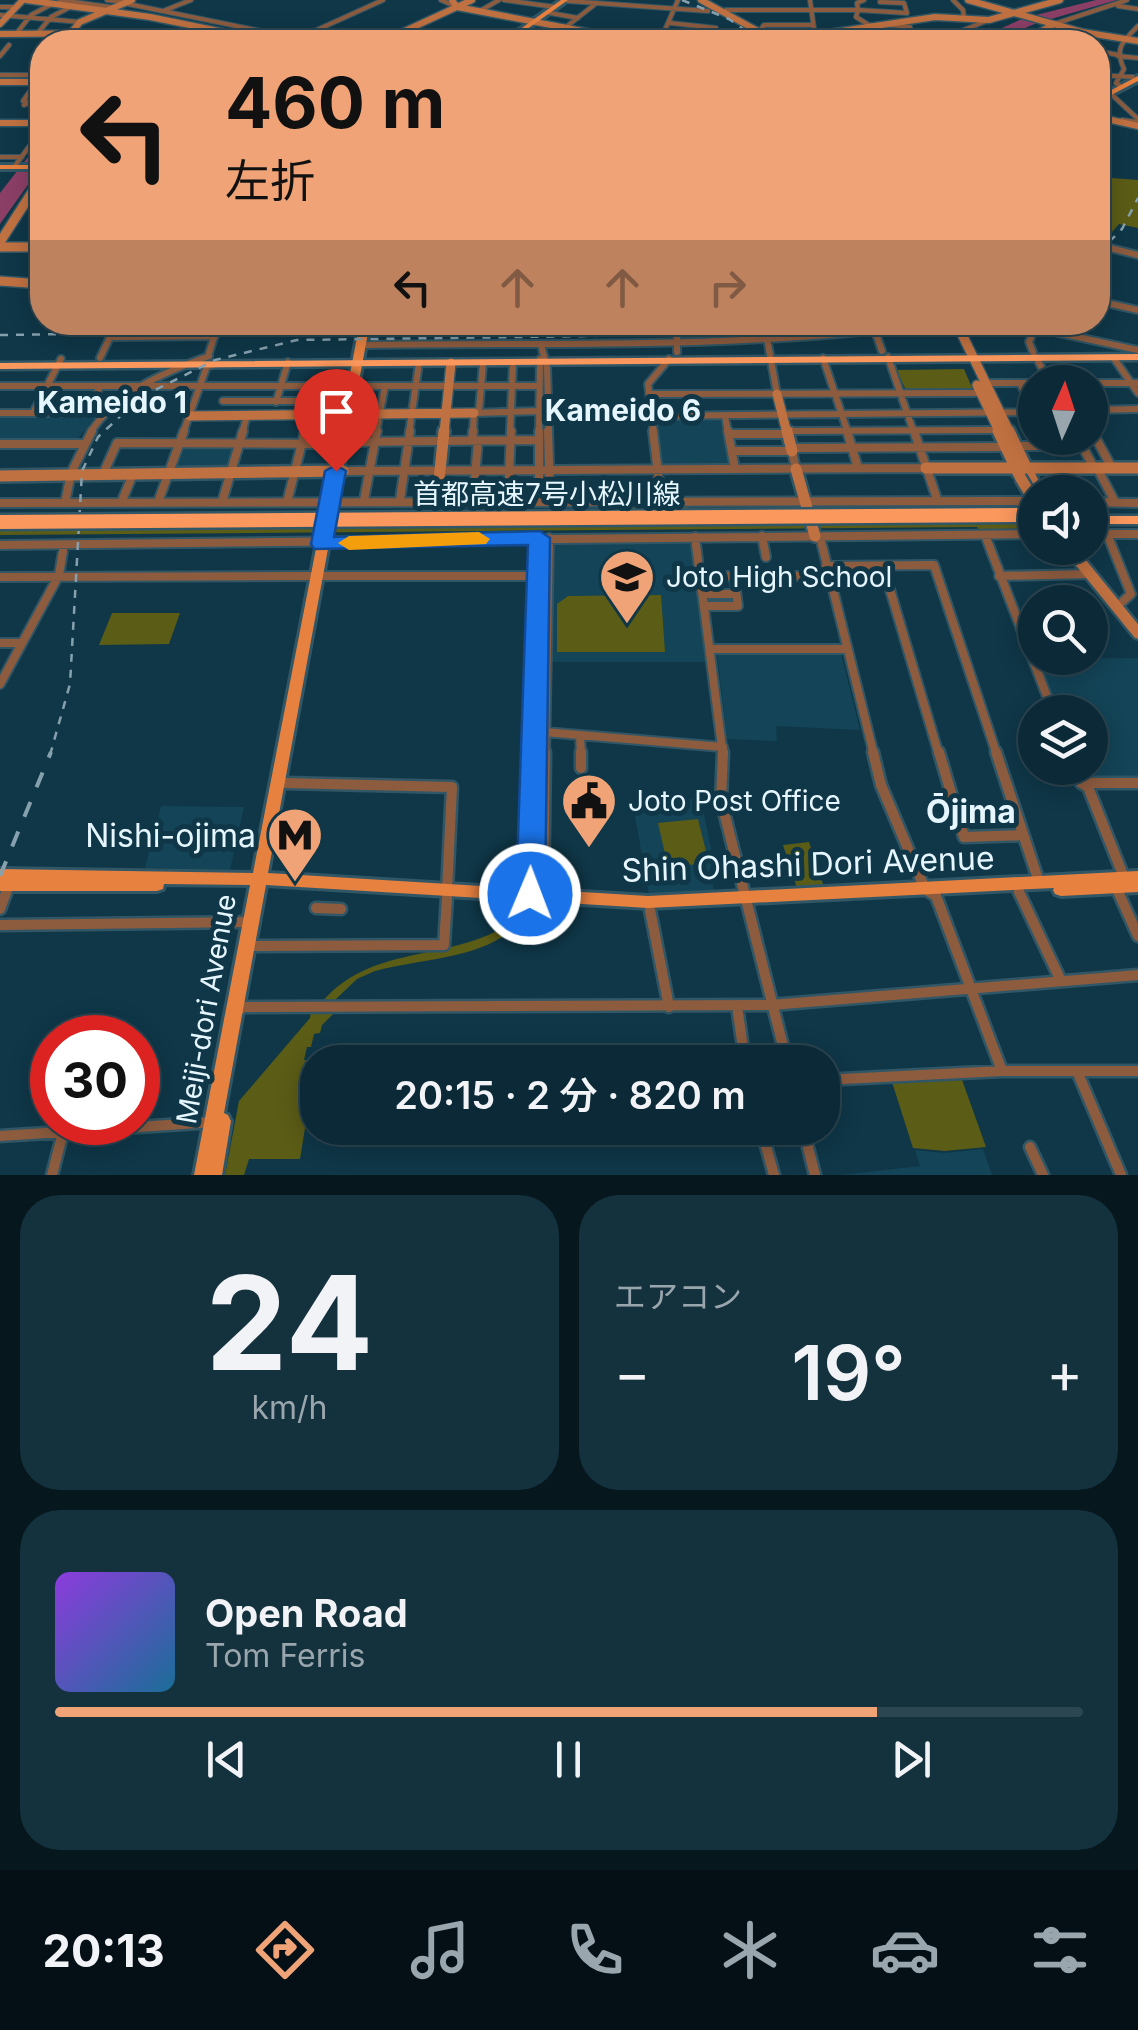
<!DOCTYPE html>
<html lang="ja">
<head>
<meta charset="utf-8">
<style>
	body { margin:0; font-family:Inter,"Noto Sans JP",sans-serif; background:#14313e; color:#f1f3f6; height:100vh; display:flex; flex-direction:column; font-size:38px; white-space:nowrap }
	* { box-sizing:border-box; margin:0 }
	p { font-size:32px; color:#9aa6ad }
	.icon { flex:none; width:55px; height:55px; fill:none; stroke:currentColor; stroke-width:2; stroke-linecap:round; stroke-linejoin:round }
	.map { position:relative; height:1175px; overflow:hidden }
	.panel { display:flex; flex-direction:column; gap:20px; padding:20px; background:#06171e; flex:1 }
	.panel>* { flex:none }
	.guide { position:absolute; left:30px; top:30px; width:1080px; height:305px; border-radius:40px; box-shadow:0 5px 25px #0003,0 0 0 2px #2b4551; background:#efa377; color:#111; overflow:hidden }
	.needle { width:65px; rotate:3deg }
	.controls { position:absolute; left:1018px; top:365px; display:grid; gap:20px }
	.controls a { display:grid; place-items:center; width:90px; height:90px; border-radius:50%; background:#0b2936; box-shadow:0 5px 25px #0003,0 0 0 2px #2b4551; font-size:50px }
	.speed { position:absolute; left:30px; top:1015px; display:flex; gap:20px; font-size:50px; font-weight:700; text-align:center }
	.speed>* { display:grid; place-content:center; width:130px; height:130px; border-radius:50%; background:#0b2936; box-shadow:0 5px 25px #0003,0 0 0 2px #2b4551; line-height:1 }
	.speed .limit { border:15px solid #d22; background:#fff; color:#111 }
	.pin { position:absolute; display:grid; place-items:center; width:85px; height:85px; color:#fff; margin:-102px -42px; border-radius:50% 50% 50% 0; rotate:-45deg; box-shadow:0 0 10px #0007 }
	.pin .icon { rotate:45deg }
	.me { position:absolute; width:110px; margin:-55px; rotate:1deg; stroke-linejoin:round; filter:drop-shadow(0 0 8px #0008) }
	.turn { display:flex; align-items:center; gap:35px; height:210px; padding:0 30px; font-size:45px }
	.turn .icon { width:130px; height:130px; stroke-width:2.5 }
	.turn b { display:block; font-size:70px; line-height:85px }
	.lanes { display:flex; align-items:center; height:95px; padding:0 30px; background:#0003; justify-content:center; gap:50px; direction:ltr }
	.lanes .off { opacity:.35 }
	.big { font-size:75px; font-weight:600; line-height:1.1 }
	.panel .card { flex:1; display:flex; flex-direction:column; justify-content:center; gap:15px; min-width:0; padding:0 35px; border-radius:40px; background:#14313e }
	.panel .dial { align-items:center; gap:0 }
	.dial b { font-size:130px; line-height:1 }
	.song { display:flex; align-items:center; gap:30px }
	.cover { width:120px; height:120px; border-radius:15px; background:linear-gradient(135deg,hsl(270 70% 55%),hsl(200 70% 35%)) }
	.played { height:10px; border-radius:5px; background:linear-gradient(90deg,#efa377 80%,#2b4551 80%) }
	.keys { display:flex; justify-content:space-around; direction:ltr }
	.heat { display:flex; justify-content:space-between; align-items:center; font-size:55px; direction:ltr }
	.panel .tiles { flex:1; display:grid; gap:20px; grid-template-columns:1fr 1fr }
	.card:last-child { grid-column:span 2 }
	.trip { position:absolute; left:300px; top:1045px; width:540px; height:100px; border-radius:40px; background:#0b2936; box-shadow:0 5px 25px #0003,0 0 0 2px #2b4551; font-weight:600; line-height:100px; text-align:center }
	.tabs { display:flex; height:160px; justify-content:space-around; align-items:center; background:#041016; color:#9aa6ad }
	.tabs .icon { width:70px; height:70px }
	.tabs .selected { color:#efa377 }
	.tabs b { font-size:45px; color:#f1f3f6 }
	.map>svg:first-child { display:block }
</style>
</head>
<body>
<div class="map">
<svg width="1138" height="1175" viewBox="0 0 1138 1175">
	<rect width="100%" height="100%" fill="#0f3748"/>
	<path fill="#134457" d="M0 415 93 416 95 417 77 440 0 442Z
		M659 418 722 419 730 464H660L655 420Z
		M186 446H232L236 448 229 468 174 469Z
		M690 540 707 659 704 662H550L552 541Z
		M717 653H841L860 730 776 726 777 741 727 739Z
		M1138 658V781L1085 782 1078 768H1090V712H1056L1035 659Z
		M632 799H701L715 868 709 869 715 894 649 895Z
		M161 806 244 807 230 870 145 868Z
		M983 1149 992 1175H841L920 1166 915 1150 944 1153Z"/>
	<path fill="#5b5c16" d="M1098 177 1138 180V228L1119 224 1098 248Z
		M964 369 973 390 907 392 896 370Z
		M620 500H688L689 511H1035V533H980L977 527 0 535V515L619 511Z
		M661 595 665 652H557V604L568 596Z
		M112 613H180L169 644 99 645Z
		M698 819 709 863 668 867 658 823Z
		M809 842 824 887 797 888 783 845Z
		M525 910 535 911C485 962 440 954 375 971L357 979 334 1001 322 1002C377 937 469 967 525 910Z
		M311 1010 336 1011 322 1025 320 1033 314 1034 311 1047H307L304 1060H316L300 1159H249L244 1175H225L239 1101 310 1018Z
		M961 1077 986 1147 945 1151 913 1148 891 1079Z"/>
	<path fill="#8b3f66" d="M1096 0H1117L1037 23 992 42H971L1024 18Z
		M42 139V165L0 224V193Z"/>
	<g fill="none" stroke-linecap="round" stroke-linejoin="round">
		<g stroke="#315665" stroke-width="6">
			<path id="street-far3" d="M60 0 110 7
				M107 0 124 2
				M441 0 457 7
				M504 0 555 7
				M810 0 815 36
				M953 0 963 10 964 18
				M568 1 708 11
				M123 3 315 42
				M1118 6 1138 9
				M0 7H15
				M726 10H858L857 3 864 0
				M163 11 191 0
				M478 12 499 0
				M550 13 578 18
				M0 15 80 22
				M670 23 716 28 717 42
				M880 24 910 27 911 31
				M1054 24 1127 0
				M869 25 856 17 858 10 907 13 904 3 880 2
				M872 25 882 33 877 34 875 42
				M566 27 594 5
				M761 29 764 25H813
				M526 31 550 34
				M1043 32 1072 40
				M16 34 31 15 52 4
				M37 34 51 17 72 6
				M133 38 169 42
				M297 39 383 0
				M661 39 678 0
				M191 42 216 31
				M215 42 235 35
				M540 42 563 26
				M588 42 596 33
				M933 42 989 20
				M1098 51 1118 55
				M0 56 9 45
				M1118 56 1138 58
				M0 75H42
				M1098 75 1133 77
				M1119 85 1116 83 1124 69C1114 48 1123 41 1138 26
				M1110 93 1138 119
				M24 105 29 103 23 101 35 84
				M1122 120 1138 122
				M0 157H22
				M14 167 42 129"/>
		</g>
		<g stroke="#315665" stroke-width="10">
			<path id="street-far2" d="M1098 245 1138 255
				M1098 301 1138 310
				M872 322 882 351
				M1008 322 1138 350
				M677 337V352
				M767 338 777 394
				M367 345C558 342 753 350 942 322
				M541 345 547 367 549 433
				M1033 352 1029 342 1035 327
				M208 356 219 322
				M888 357 914 433
				M1036 357 1049 382
				M1113 357 1138 393
				M100 358 110 337 215 336
				M823 358 848 433
				M984 383H1035
				M1020 383 1035 414
				M1090 383H1138
				M0 386H352
				M359 386H538
				M650 394 981 393
				M223 401H349
				M276 402 288 362
				M1090 410 1138 409
				M479 411 483 363
				M0 413H103
				M33 413 61 359
				M88 413 100 386
				M653 416 1035 412
				M725 416 728 433
				M1090 427 1093 433
				M787 431 997 430
				M90 433C116 392 165 372 209 356
				M183 433 207 366 213 365
				M242 433 247 416
				M305 433 309 416
				M376 433 385 386
				M409 433 419 363
				M473 433 474 413 538 411
				M510 433 513 363
				M539 433 540 359
				M654 433 648 384 669 359"/>
		</g>
		<g stroke="#315665" stroke-width="12">
			<path id="street-far1" d="M548 431 550 499
				M653 431 661 499
				M728 431 735 469
				M787 431H791
				M847 431 858 468
				M914 431 937 499
				M1092 431 1112 468
				M729 434H787
				M1078 438 1094 468
				M472 441 473 431
				M348 442 538 440
				M0 444H81
				M1014 446H1082
				M791 448 1005 447
				M732 451H792L796 469
				M1097 468 1115 502
				M343 471 926 468
				M103 474 117 443 341 444
				M473 499 478 441
				M508 499 511 431
				M539 499V431
				M364 500 377 431
				M400 500 410 431
				M158 502 184 431
				M222 502 243 431
				M287 502 305 431
				M1090 502 1138 503
				M0 503 1035 501
				M65 503 71 473 92 431
				M121 503 133 474
				M1090 534H1138
				M1107 534 1131 594 1122 602
				M985 535 1053 712
				M762 536 766 557
				M815 536 821 541 874 755
				M695 537 723 755
				M0 545 1035 534
				M826 566 934 565 997 755
				M883 566 939 755
				M322 576H537
				M700 576H829
				M999 576 1090 574
				M0 577 316 576
				M703 594H736
				M704 606H738L734 576
				M0 643H22
				M711 649H847
				M0 684 59 575 64 545
				M544 732 723 747
				M580 736 581 755
				M534 755 539 538
				M545 755 549 538"/>
		</g>
		<g stroke="#315665" stroke-width="15">
			<path id="street" d="M581 752V768
				M723 752 721 800 787 1062
				M873 752 881 785 925 889 936 896 1002 1071
				M939 752 964 837 1023 835
				M996 752 1039 882
				M1075 768 1081 783 1088 787 1125 880
				M284 783 452 787 447 890
				M1085 783H1138
				M1116 887 1138 936
				M1019 892 1061 981
				M530 902 534 752
				M543 903 545 752
				M316 908 341 909
				M0 909 9 885
				M650 910 669 1007
				M0 925 251 922
				M255 946 444 945 447 897
				M737 1006 745 1062
				M236 1013 243 1007 771 1005 1138 975
				M1077 1071 1121 1175
				M822 1080 1002 1071H1138
				M761 1128 774 1175
				M803 1128 815 1175
				M0 1136 214 1122
				M1030 1147 1043 1175
				M52 1175 63 1132"/>
		</g>
		<g stroke="#315665" stroke-width="9">
			<path id="secondary-far2" d="M26 0 150 17 273 42
				M452 0 457 7 598 34 698 42
				M701 0 778 42
				M968 0 1082 32 1138 41
				M0 24 23 0
				M0 34 135 33
				M70 34 80 22 132 0
				M381 42 472 0
				M768 42 935 17 989 20 1060 0
				M1022 42 1054 24
				M0 82H42
				M1098 117 1138 126
				M0 123H42
				M35 188 42 177"/>
		</g>
		<g stroke="#315665" stroke-width="12">
			<path id="secondary-far1" d="M0 242 36 186
				M0 247H42
				M0 281 42 284
				M956 322 1010 433
				M977 385 1000 433
				M777 394 787 433
				M190 416 474 413
				M444 433 451 363"/>
		</g>
		<g stroke="#315665" stroke-width="16">
			<path id="secondary" d="M787 431 792 451
				M998 431 1018 473
				M1009 431 1038 492
				M926 468H1138
				M796 469 815 536
				M0 476 343 471
				M437 500 444 431
				M1069 548 1138 633"/>
		</g>
		<g stroke="#315665" stroke-width="6">
			<path id="primary" d="M561 0H568L509 42H502Z
				M1138 76V81L1098 102V97Z
				M0 165H42V169H0Z
				M360 322H370L268 873 648 896 1138 871V892L1061 896 1055 894 1053 890 1054 888 648 908 266 885 224 1113 228 1115 231 1121 222 1175H194L250 885 164 884 163 889 157 891H0V869L253 873Z"/>
		</g>
		<g stroke="#315665" stroke-width="5">
			<path id="highway" d="M1138 354V360L0 369V363Z
				M1090 516H1138V524H1090Z"/>
		</g>
		<use href="#street-far3" stroke="#8d5c3f" stroke-width="4"/>
		<use href="#street-far2" stroke="#8d5c3f" stroke-width="6"/>
		<use href="#street-far1" stroke="#8d5c3f" stroke-width="8"/>
		<use href="#street" stroke="#8d5c3f" stroke-width="10"/>
		<use href="#secondary-far2" stroke="#c07141" stroke-width="6"/>
		<use href="#secondary-far1" stroke="#c07141" stroke-width="9"/>
		<use href="#secondary" stroke="#c07141" stroke-width="11"/>
		<use href="#primary" fill="#e68140" fill-rule="evenodd"/>
		<use href="#highway" fill="#fa985e" fill-rule="evenodd"/>
		<path stroke="#86a1ad" stroke-width="2.5" stroke-dasharray="8 8" stroke-linecap="butt" d="M682 0 729 19 761 42
			M1098 253 1122 229 1138 198
			M275 323 327 322
			M750 329 897 322
			M0 335 290 331
			M50 755 70 684 82 471 98 437 141 397 215 360 297 340 594 336 765 322"/>
		<path stroke="#86a1ad" stroke-width="4" stroke-dasharray="16 16" stroke-linecap="butt" d="M0 876 51 752"/>
		<g stroke="#315665" stroke-width="16" stroke-linecap="butt">
			<path id="secondary-bridge" d="M1020 477 1035 502"/>
		</g>
		<g stroke="#315665" stroke-width="19" stroke-linecap="butt">
			<path id="highway-bridge" d="M0 522 1035 515"/>
		</g>
		<use href="#secondary-bridge" stroke="#c07141" stroke-width="11"/>
		<use href="#highway-bridge" stroke="#fa985e" stroke-width="14"/>
	</g>
	<path fill="#1a73e8" stroke="#114b97" stroke-width="2.5" d="M336 465 346 471 334 537 540 531 550 538 545 894 541 902 530 906 520 902 516 894 528 545 314 549 311 544 325 471Z"/>
	<path fill="#f59e0b" d="M479 532 490 539 486 544 349 550 338 543 349 536Z"/>
	<defs>
		<g id="school-pin" transform="scale(2.875)"><path d="M0 17L-7.5 6A9.5 9.5 0 1 1 7.5 6Z" fill="#efa377" stroke="#0f3748"/><path d="M0-5L7-2L0 1L-7-2ZM-4 1L0 2.5L4 1V4Q0 6-4 4Z" fill="#111"/></g>
		<g id="civic-pin" transform="scale(2.875)"><path d="M0 17L-7.5 6A9.5 9.5 0 1 1 7.5 6Z" fill="#efa377" stroke="#0f3748"/><path d="M-.6-6.5H3V-4.5H.6V-3L4-1V1h2V6H-6V1h2V-1L-.6-3ZM-1.2 2.5V6h2.4V2.5Z" fill="#111"/></g>
		<g id="metro-pin" transform="scale(2.875)"><path d="M0 17L-7.5 6A9.5 9.5 0 1 1 7.5 6Z" fill="#efa377" stroke="#0f3748"/><path d="M-5.5 5V-5H-3L0 0L3-5H5.5V5H3V-.5L0 4L-3-.5V5Z" fill="#111"/></g>
	</defs>
	<g fill-rule="evenodd">
		<use href="#school-pin" x="627" y="577"/>
		<use href="#civic-pin" x="589" y="801"/>
		<use href="#metro-pin" x="295" y="835"/>
	</g>
	<g text-anchor="middle" dominant-baseline="central" stroke-width="10" stroke-linejoin="round" paint-order="stroke">
		<g font-size="28" fill="#e6f6fe" stroke="#0f3748">
			<text x="547" y="494">首都高速7号小松川線</text>
			<text transform="translate(206 1009) rotate(-80)">Meiji-dori Avenue</text>
		</g>
		<g font-size="28" fill="#e6f6fe" stroke="#0f3748" text-anchor="start">
			<text x="666" y="577">Joto High School</text>
			<text x="628" y="801">Joto Post Office</text>
		</g>
		<g font-size="30" font-weight="bold" fill="#e6f6fe" stroke="#0f3748">
			<text x="112" y="402">Kameido 1</text>
			<text x="623" y="410">Kameido 6</text>
		</g>
		<g font-size="32" font-weight="bold" fill="#e6f6fe" stroke="#0f3748">
			<text x="971" y="811">Ōjima</text>
		</g>
		<g font-size="32" fill="#e6f6fe" stroke="#0f3748" text-anchor="end">
			<text x="256" y="835">Nishi-ojima</text>
		</g>
		<g font-size="32" fill="#e6f6fe" stroke="#0f3748">
			<text transform="translate(808 864) rotate(-2)">Shin Ohashi Dori Avenue</text>
		</g>
	</g>
</svg>
<div class="controls">
<a><svg class="needle" viewBox="-14 -14 28 28"><path d="M0-13l5 13h-10z" fill="#e53935"/><path d="M0 13l5-13h-10z" fill="#9aa6ad"/></svg></a>
<a><svg class="icon" aria-label="sound" viewBox="0 0 24 24"><path d="M4 9h4l5-4v14l-5-4H4zM17 9q2 3 0 6"/></svg></a>
<a><svg class="icon" aria-label="search" viewBox="0 0 24 24"><circle cx="10" cy="10" r="6"/><path d="M15 15l6 6"/></svg></a>
<a><svg class="icon" aria-label="layers" viewBox="0 0 24 24"><path d="M12 4l9 5-9 5-9-5zM3 14l9 5 9-5"/></svg></a>
</div>
<div class="speed"><div class="limit">30</div></div>
<div class="pin" style="left:336px;top:471px;background:#d93025"><svg class="icon" aria-label="arrive" viewBox="0 0 24 24"><path d="M6 21V4h12l-3 4 3 4H6"/></svg></div>
<svg class="me" style="left:530px;top:894px" viewBox="-20 -20 40 40"><circle r="17" fill="#1a73e8" stroke="#fff" stroke-width="3"/><path d="M0-11L8 9 0 5-8 9z" fill="#fff"/></svg>
<div class="trip">20:15 · 2 分 · 820 m</div>
<div class="guide">
<div class="turn"><svg class="icon" aria-label="left" viewBox="0 0 24 24"><path d="M17 20v-9H6M10 6l-5 5 5 5"/></svg><div><b>460 m</b>左折</div></div>
<div class="lanes"><svg class="icon" aria-label="left" viewBox="0 0 24 24"><path d="M17 20v-9H6M10 6l-5 5 5 5"/></svg><svg class="icon off" aria-label="ahead" viewBox="0 0 24 24"><path d="M12 20V5M6 11l6-6 6 6"/></svg><svg class="icon off" aria-label="ahead" viewBox="0 0 24 24"><path d="M12 20V5M6 11l6-6 6 6"/></svg><svg class="icon off" aria-label="right" viewBox="0 0 24 24"><path d="M7 20v-9h11M14 6l5 5-5 5"/></svg></div>
</div>
</div>
<section class="panel">
<div class="tiles">
<div class="card dial"><b>24</b><p>km/h</p></div>
<div class="card"><p>エアコン</p>
<div class="heat"><a>−</a><b class="big">19°</b><a>+</a></div>
</div>
<div class="card">
<div class="song"><i class="cover"></i><div><b>Open Road</b><p>Tom Ferris</p></div></div>
<div class="played"></div>
<div class="keys"><svg class="icon" aria-label="previous" viewBox="0 0 24 24"><path d="M18 5L8 12l10 7zM5 5v14"/></svg><svg class="icon" aria-label="pause" viewBox="0 0 24 24"><path d="M8 5v14M16 5v14"/></svg><svg class="icon" aria-label="next" viewBox="0 0 24 24"><path d="M6 5l10 7-10 7zM19 5v14"/></svg></div>
</div>
</div>
</section>
<nav class="tabs">
<b>20:13</b>
<svg class="icon selected" aria-label="directions" viewBox="0 0 24 24"><path d="M12 3l9 9-9 9-9-9zM9 14v-3h6M13 9l2 2-2 2"/></svg>
<svg class="icon" aria-label="music" viewBox="0 0 24 24"><path d="M9 18V5l10-2v13"/><circle cx="6" cy="18" r="3"/><circle cx="16" cy="16" r="3"/></svg>
<svg class="icon" aria-label="phone" viewBox="0 0 24 24"><path d="M5 4h4l2 5-3 2q2 4 5 5l2-3 5 2v4C11 20 4 13 5 4z"/></svg>
<svg class="icon" aria-label="climate" viewBox="0 0 24 24"><path d="M12 3v18M4 7l16 10M4 17L20 7"/></svg>
<svg class="icon" aria-label="car" viewBox="0 0 24 24"><path d="M5 17H2v-5l4-1 3-4h7l3 4 3 1v5h-3M9 17h6M6 11h13"/><circle cx="7" cy="17" r="2"/><circle cx="17" cy="17" r="2"/></svg>
<svg class="icon" aria-label="filters" viewBox="0 0 24 24"><path d="M4 7h16M4 17h16"/><circle cx="9" cy="7" r="2"/><circle cx="15" cy="17" r="2"/></svg>
</nav>
</body>
</html>
